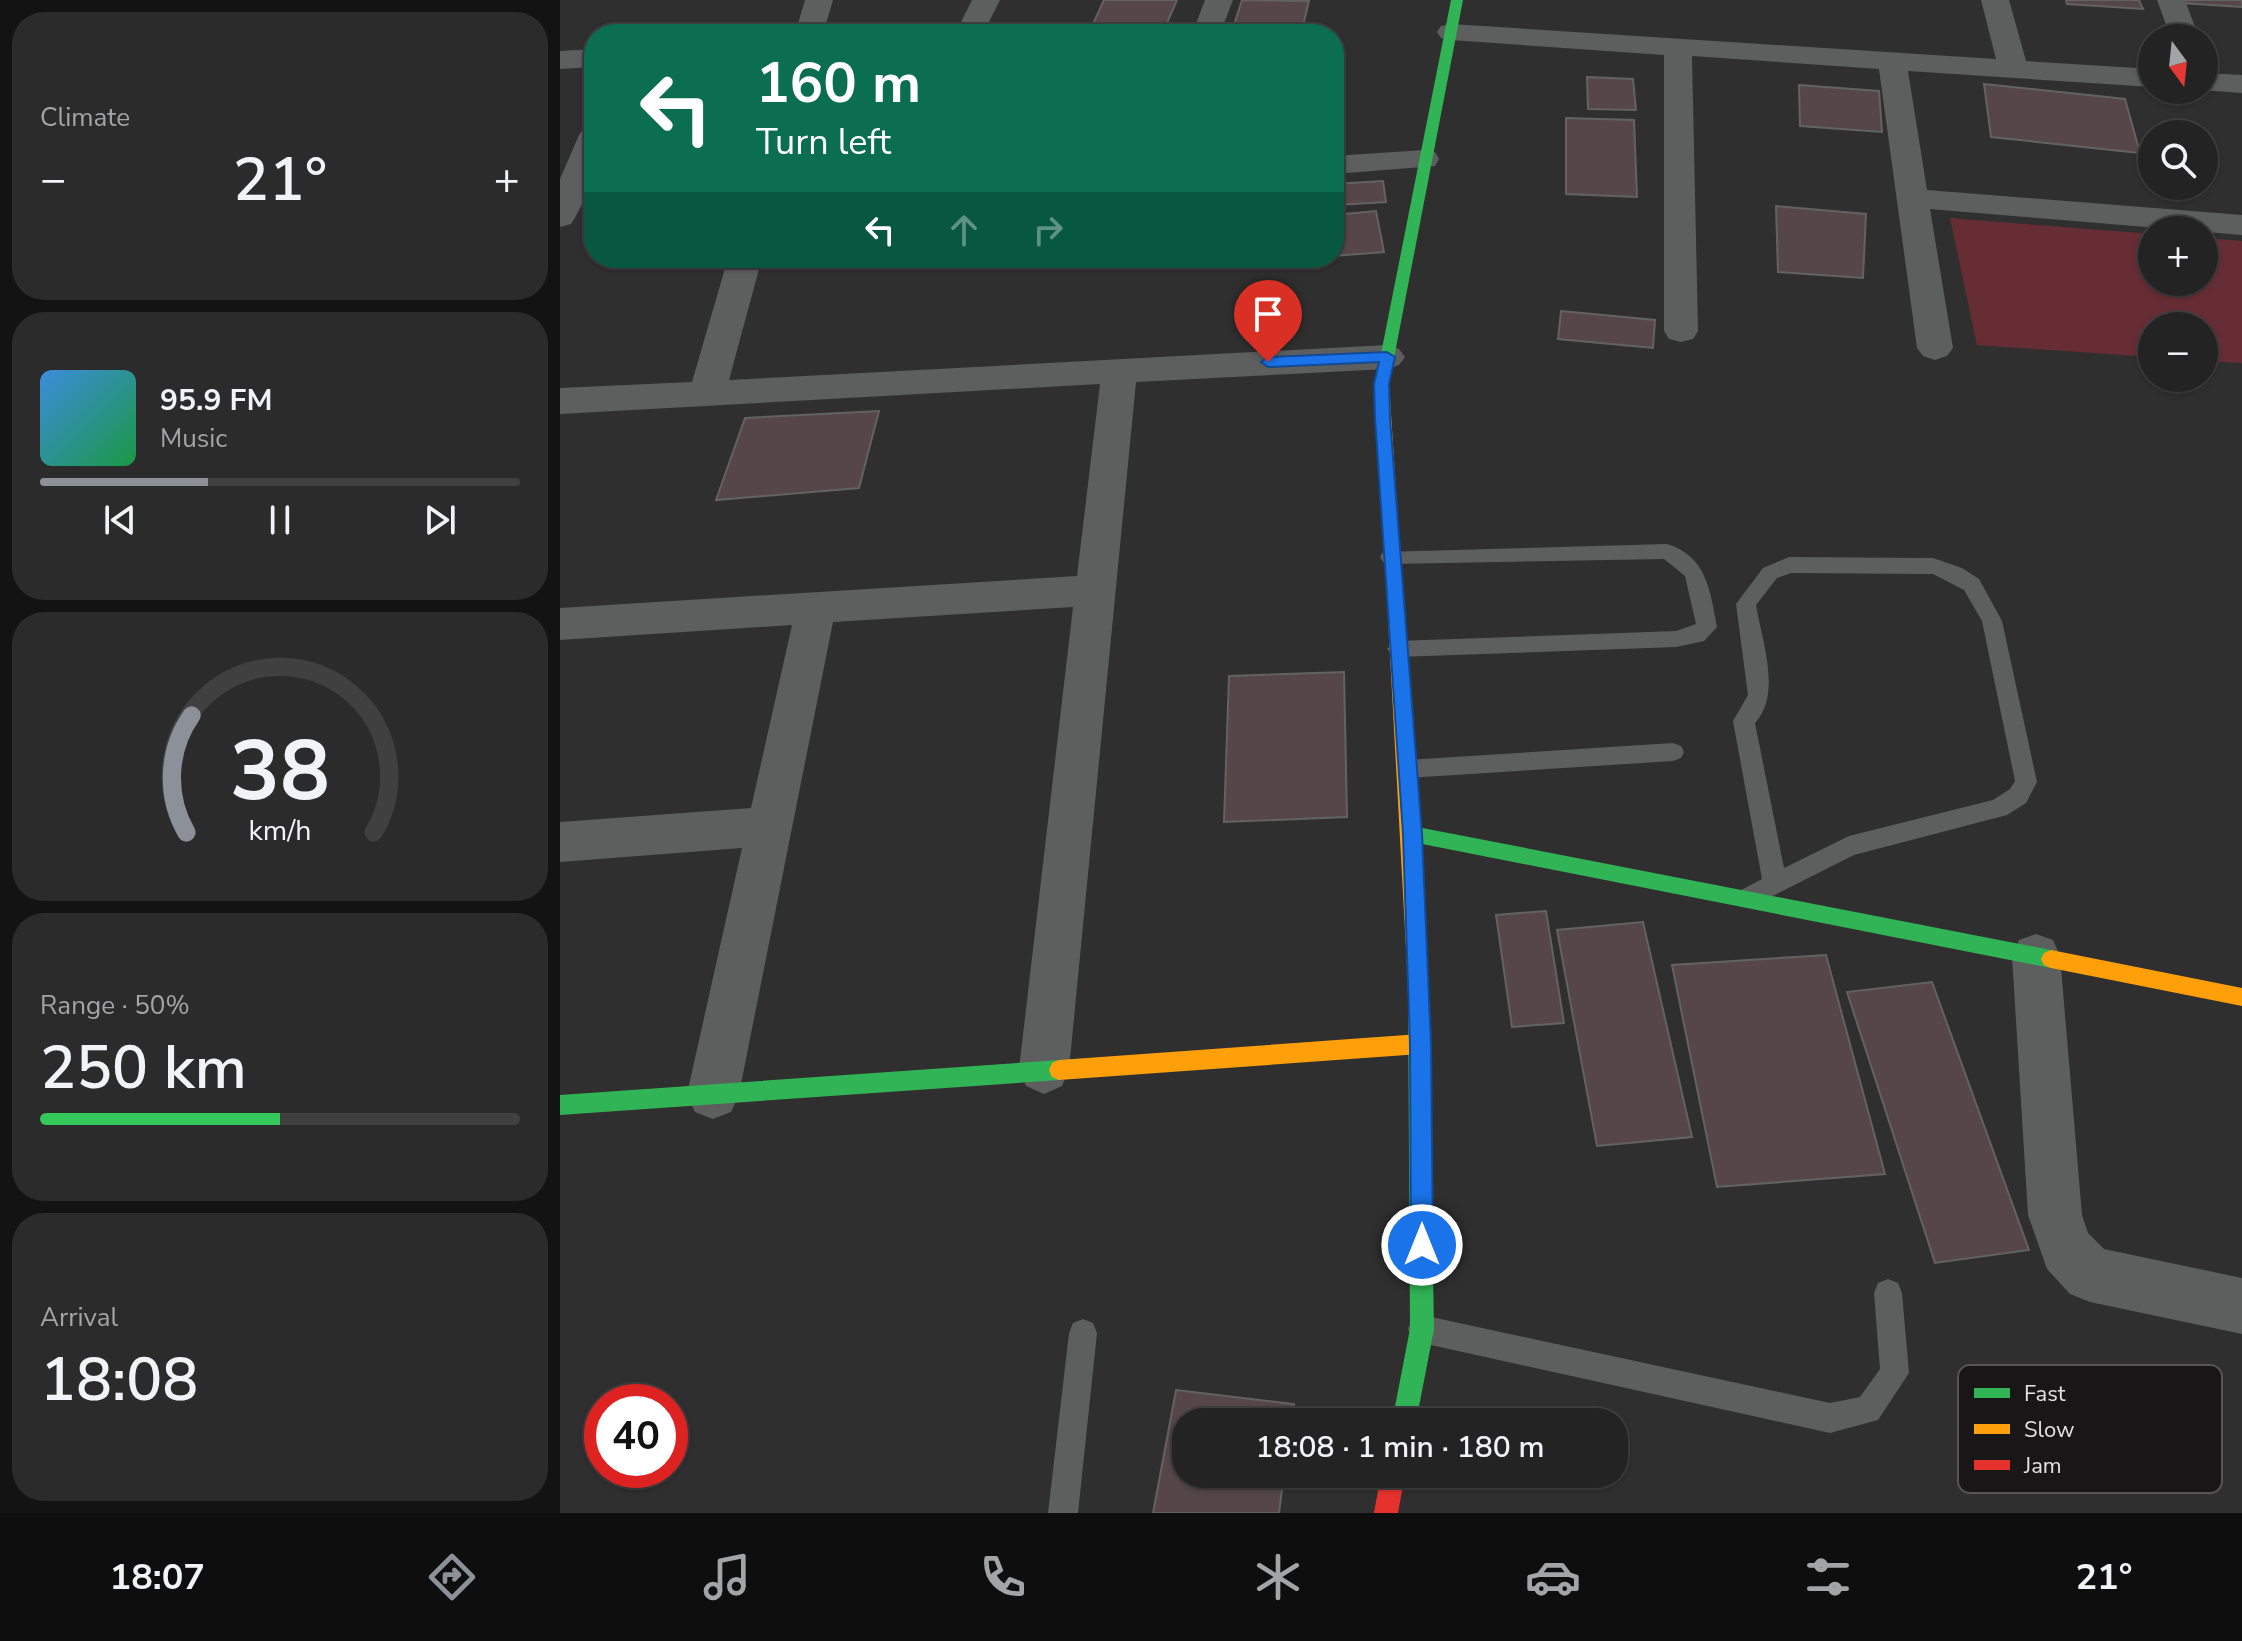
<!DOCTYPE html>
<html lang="en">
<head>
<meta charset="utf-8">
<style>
	body { margin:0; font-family:"Nunito Sans",sans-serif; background:#2c2b2b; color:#f1f3f6; height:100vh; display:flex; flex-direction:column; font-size:30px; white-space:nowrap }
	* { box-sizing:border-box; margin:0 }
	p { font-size:26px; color:#a3a4a6 }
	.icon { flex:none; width:44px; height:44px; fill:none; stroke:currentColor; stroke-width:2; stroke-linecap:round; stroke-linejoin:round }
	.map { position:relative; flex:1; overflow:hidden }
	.side { display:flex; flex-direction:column; gap:12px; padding:12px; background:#141313; width:560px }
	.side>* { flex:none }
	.banner { position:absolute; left:24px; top:24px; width:760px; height:244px; border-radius:32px; box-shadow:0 2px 6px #0004,0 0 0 2px #414041; background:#0b6e4f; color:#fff; overflow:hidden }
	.needle { width:52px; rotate:165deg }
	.buttons { position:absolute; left:1578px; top:24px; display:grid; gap:16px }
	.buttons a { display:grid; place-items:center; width:80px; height:80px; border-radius:50%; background:#242323; box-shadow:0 2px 6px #0004,0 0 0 2px #414041; font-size:40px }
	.speed { position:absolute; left:24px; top:1384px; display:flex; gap:16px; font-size:40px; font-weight:700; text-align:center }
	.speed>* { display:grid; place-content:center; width:104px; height:104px; border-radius:50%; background:#242323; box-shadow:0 2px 6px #0004,0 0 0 2px #414041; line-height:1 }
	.speed .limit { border:12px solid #d22; background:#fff; color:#111 }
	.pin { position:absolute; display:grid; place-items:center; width:68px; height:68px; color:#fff; margin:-82px -34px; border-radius:50% 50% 50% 0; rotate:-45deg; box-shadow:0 0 8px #0007 }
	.pin .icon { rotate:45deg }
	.me { position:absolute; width:88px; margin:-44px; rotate:0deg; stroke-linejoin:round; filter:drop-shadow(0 0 6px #0008) }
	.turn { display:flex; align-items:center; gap:28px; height:168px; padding:0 40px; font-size:36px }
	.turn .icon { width:104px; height:104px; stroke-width:2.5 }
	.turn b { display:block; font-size:56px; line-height:68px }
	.lanes { display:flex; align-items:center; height:76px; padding:0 40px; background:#0003; justify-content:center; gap:40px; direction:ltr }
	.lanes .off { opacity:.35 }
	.big { font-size:60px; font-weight:600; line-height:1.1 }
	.side .widget { flex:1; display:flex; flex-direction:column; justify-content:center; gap:12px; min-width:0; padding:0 28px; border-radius:32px; background:#2c2b2b }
	.side .dial { align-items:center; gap:0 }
	.dial svg { height:208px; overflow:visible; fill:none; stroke:#414041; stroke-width:7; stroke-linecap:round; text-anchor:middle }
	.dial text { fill:#f1f3f6; stroke:none }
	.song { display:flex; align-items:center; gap:24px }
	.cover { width:96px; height:96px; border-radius:12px; background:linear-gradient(135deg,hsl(210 70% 55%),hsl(140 70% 35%)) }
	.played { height:8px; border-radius:4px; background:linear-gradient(90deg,#8c9099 35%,#414041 35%) }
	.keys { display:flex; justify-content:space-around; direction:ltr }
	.heat { display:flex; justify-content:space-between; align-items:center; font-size:44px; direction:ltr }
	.charge { height:12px; border-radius:6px; background:linear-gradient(90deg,#34c759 50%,#414041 0) }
	.trip { position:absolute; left:612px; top:1408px; width:456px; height:80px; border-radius:32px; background:#242323; box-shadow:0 2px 6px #0004,0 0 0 2px #414041; font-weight:600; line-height:80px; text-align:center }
	.tab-bar { display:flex; height:128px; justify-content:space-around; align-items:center; background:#0e0e0e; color:#a3a4a6 }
	.tab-bar .icon { width:56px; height:56px }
	.tab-bar .current { color:#8c9099 }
	.tab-bar b { font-size:36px; color:#f1f3f6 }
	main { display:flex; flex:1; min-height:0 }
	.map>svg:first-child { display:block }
</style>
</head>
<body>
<main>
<section class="side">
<div class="widget"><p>Climate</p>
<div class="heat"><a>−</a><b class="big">21°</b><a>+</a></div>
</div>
<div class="widget">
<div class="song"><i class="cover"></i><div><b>95.9 FM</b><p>Music</p></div></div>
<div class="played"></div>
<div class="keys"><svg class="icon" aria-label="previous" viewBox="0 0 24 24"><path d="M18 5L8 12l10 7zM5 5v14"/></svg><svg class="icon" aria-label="pause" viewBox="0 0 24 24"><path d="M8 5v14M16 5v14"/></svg><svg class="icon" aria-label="next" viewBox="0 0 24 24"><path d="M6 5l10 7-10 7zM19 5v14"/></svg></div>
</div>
<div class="widget dial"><svg viewBox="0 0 100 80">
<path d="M14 69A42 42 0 1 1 86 69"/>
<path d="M14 69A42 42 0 0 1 16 24" stroke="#8c9099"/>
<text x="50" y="56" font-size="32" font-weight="700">38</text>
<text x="50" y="72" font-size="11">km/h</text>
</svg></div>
<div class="widget"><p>Range · 50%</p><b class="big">250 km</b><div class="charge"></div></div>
<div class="widget"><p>Arrival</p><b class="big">18:08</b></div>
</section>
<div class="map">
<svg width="1682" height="1513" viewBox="0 0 1682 1513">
	<rect width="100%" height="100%" fill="#302f2f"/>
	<path fill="#662d35" d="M1390 218 1592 234V282H1644V238L1682 241V363L1644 361V326H1592V357L1417 345Z"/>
	<path fill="#564649" stroke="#636262" stroke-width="2" d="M544 0H617L604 30 532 26Z
		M682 0 749 1 741 34H671Z
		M1506 0H1579L1583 9 1507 4Z
		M1619 0H1682V7L1621 3Z
		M1027 77 1073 79 1076 110 1028 109Z
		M1424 84 1565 99 1580 153 1431 137Z
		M1239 85 1319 91 1322 132 1240 126Z
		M1006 118 1074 120 1077 197 1006 194Z
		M823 181 826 202 777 205 774 184Z
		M1216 206 1306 214 1303 278 1218 272Z
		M816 211 824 252 774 256V215Z
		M1001 311 1095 320 1093 348 998 339Z
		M319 411 299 488 156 500 185 418Z
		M784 672 787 817 664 822 669 676Z
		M986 911 1004 1023 952 1027 936 915Z
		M1083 922 1132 1137 1037 1146 997 930Z
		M1266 955 1325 1174 1157 1187 1112 965Z
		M1372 982 1469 1250 1375 1263 1287 992Z
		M616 1390 734 1404 731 1422H626V1474H724L719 1513H593Z"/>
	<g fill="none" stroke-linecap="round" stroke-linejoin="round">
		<path fill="#5d5e5e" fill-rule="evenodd" d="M1107 544C1147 556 1150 591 1157 627L1144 641 1116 647 837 657 827 649 837 641 1116 631 1136 624 1125 576 1104 559 830 564 823 562 820 557 823 552Z
			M1229 557 1373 558 1402 568 1419 579 1442 621 1477 782 1466 803 1447 815 1294 855 1189 908 1181 904 1177 897 1181 890 1202 879 1173 721 1188 695 1176 604 1203 568ZM1231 573 1373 574 1404 590 1422 621 1455 781 1450 789 1433 800 1289 836 1224 868 1195 723C1222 694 1202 641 1196 605L1217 578Z
			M1113 743 1121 746 1124 752 1121 758 1113 761 847 778 839 776 836 769 839 762 847 760Z
			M1328 1279 1338 1283 1342 1293 1349 1373 1318 1420 1270 1433 862 1343 852 1339 848 1329 852 1319 862 1315 1270 1403 1300 1397 1320 1369 1314 1293 1318 1283Z
			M523 1319 533 1323 537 1333 518 1513H488L509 1333 513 1323Z"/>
		<path fill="#5d5e5e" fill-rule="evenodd" d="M245 0H273L263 34H235Z
			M412 0H440L423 34H395Z
			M645 0H673L660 34H632Z
			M1421 0H1449L1466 61 1592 69V87L1348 71 1367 190 1682 215V235L1370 209 1393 348 1387 356 1375 360 1363 356 1357 348 1319 69 1132 56 1138 331 1133 339 1121 342 1109 339 1104 331V55L891 40 881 38 877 32 881 26 891 24 1436 59Z
			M1597 0H1625L1639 38H1611Z
			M34 49V67L0 69V51Z
			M1644 73 1682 75V93L1641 90H1644Z
			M34 126C34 162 32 193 11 224L0 227V179L19 135 23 129Z
			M864 150 875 152 879 159 875 166 774 174V156Z
			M168 258H202L169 380 827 345 839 349 845 357 839 365 827 369 576 382 509 1069 502 1086 484 1094 466 1086 459 1069 513 607 273 622 179 1094 171 1112 153 1119 135 1112 127 1094 182 848 0 862V822L191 808 232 625 0 640V608L517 576 540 384 0 414V388L132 382Z
			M1476 934 1493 940 1500 956 1522 1215 1528 1233 1544 1249 1682 1278V1334L1530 1302 1510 1294 1487 1269 1468 1215 1452 956 1459 940Z"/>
		<path fill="#30b455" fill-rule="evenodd" d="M891 0H903L829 384 830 399 823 404 816 399 815 384Z
			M852 826 1491 950 1498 953 1501 959 1498 965 1491 968 852 842 845 840 843 834 845 828Z
			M858 976 865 978 868 985 874 1329 856 1422H832L850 1329 848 985 851 978Z
			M499 1060 506 1063 509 1070 506 1077 499 1080 0 1115V1095Z"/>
		<path fill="#ff9f0a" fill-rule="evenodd" d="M823 394 830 399 864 912 868 985 865 992 858 994 851 992 848 985 816 399Z
			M1491 950 1682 988V1006L1491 968 1484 965 1481 959 1484 953Z
			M860 1034 867 1037 870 1044 867 1051 860 1054 499 1080 492 1077 489 1070 492 1063 499 1060Z"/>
		<path fill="#e5322d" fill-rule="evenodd" d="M821 1474H845L838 1513H814Z"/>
	</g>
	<path fill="#1a73e8" stroke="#114b97" stroke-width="2" d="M827 352 835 357 829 384 830 418 862 834 871 1044 873 1245 870 1253 862 1256 854 1253 851 1245 850 1044 843 834 815 418 814 384 819 362 708 367 701 362 708 357Z"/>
	<rect x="1398" y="1365" width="264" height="128" rx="12" fill="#181616" stroke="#565454" stroke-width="2"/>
	<rect x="1414" y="1388" width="36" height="10" fill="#30b455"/>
	<rect x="1414" y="1424" width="36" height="10" fill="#ff9f0a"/>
	<rect x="1414" y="1460" width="36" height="10" fill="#e5322d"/>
	<g font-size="22" fill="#e5e3e3">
		<text x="1464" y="1401">Fast</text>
		<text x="1464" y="1437">Slow</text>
		<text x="1464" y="1473">Jam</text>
	</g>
</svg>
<div class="buttons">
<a><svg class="needle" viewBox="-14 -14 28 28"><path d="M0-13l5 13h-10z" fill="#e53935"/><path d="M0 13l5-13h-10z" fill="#a3a4a6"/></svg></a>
<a><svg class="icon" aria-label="search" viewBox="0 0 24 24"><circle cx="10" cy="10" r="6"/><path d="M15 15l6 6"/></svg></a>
<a>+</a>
<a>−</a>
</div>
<div class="speed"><div class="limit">40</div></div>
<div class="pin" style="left:708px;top:362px;background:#d93025"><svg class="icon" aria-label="arrive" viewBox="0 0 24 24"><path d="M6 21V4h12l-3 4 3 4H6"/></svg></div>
<svg class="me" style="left:862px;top:1245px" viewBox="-20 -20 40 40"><circle r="17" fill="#1a73e8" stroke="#fff" stroke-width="3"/><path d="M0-11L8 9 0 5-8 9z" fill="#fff"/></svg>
<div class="trip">18:08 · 1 min · 180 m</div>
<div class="banner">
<div class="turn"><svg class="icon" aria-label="left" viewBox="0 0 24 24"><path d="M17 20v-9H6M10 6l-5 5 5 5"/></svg><div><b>160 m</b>Turn left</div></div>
<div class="lanes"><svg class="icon" aria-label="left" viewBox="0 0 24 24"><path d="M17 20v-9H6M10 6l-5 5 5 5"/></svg><svg class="icon off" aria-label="ahead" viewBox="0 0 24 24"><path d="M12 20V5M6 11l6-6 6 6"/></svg><svg class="icon off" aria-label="right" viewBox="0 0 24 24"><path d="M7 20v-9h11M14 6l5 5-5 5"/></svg></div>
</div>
</div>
</main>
<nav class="tab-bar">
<b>18:07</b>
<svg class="icon current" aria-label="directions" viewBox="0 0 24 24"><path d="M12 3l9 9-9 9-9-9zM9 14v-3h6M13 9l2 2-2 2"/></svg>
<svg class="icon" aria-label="music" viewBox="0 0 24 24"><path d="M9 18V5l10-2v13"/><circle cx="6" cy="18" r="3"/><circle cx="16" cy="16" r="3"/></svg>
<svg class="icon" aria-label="phone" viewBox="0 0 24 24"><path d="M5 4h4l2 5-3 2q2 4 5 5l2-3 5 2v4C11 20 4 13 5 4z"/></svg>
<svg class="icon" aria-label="climate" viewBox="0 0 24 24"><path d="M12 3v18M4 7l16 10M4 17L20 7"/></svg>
<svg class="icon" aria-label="car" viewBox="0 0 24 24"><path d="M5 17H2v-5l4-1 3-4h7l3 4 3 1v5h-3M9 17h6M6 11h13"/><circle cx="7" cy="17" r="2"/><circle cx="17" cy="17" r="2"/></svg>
<svg class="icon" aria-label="filters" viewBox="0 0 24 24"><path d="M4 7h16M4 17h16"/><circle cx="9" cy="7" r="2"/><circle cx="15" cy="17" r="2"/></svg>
<b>21°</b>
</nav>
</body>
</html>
